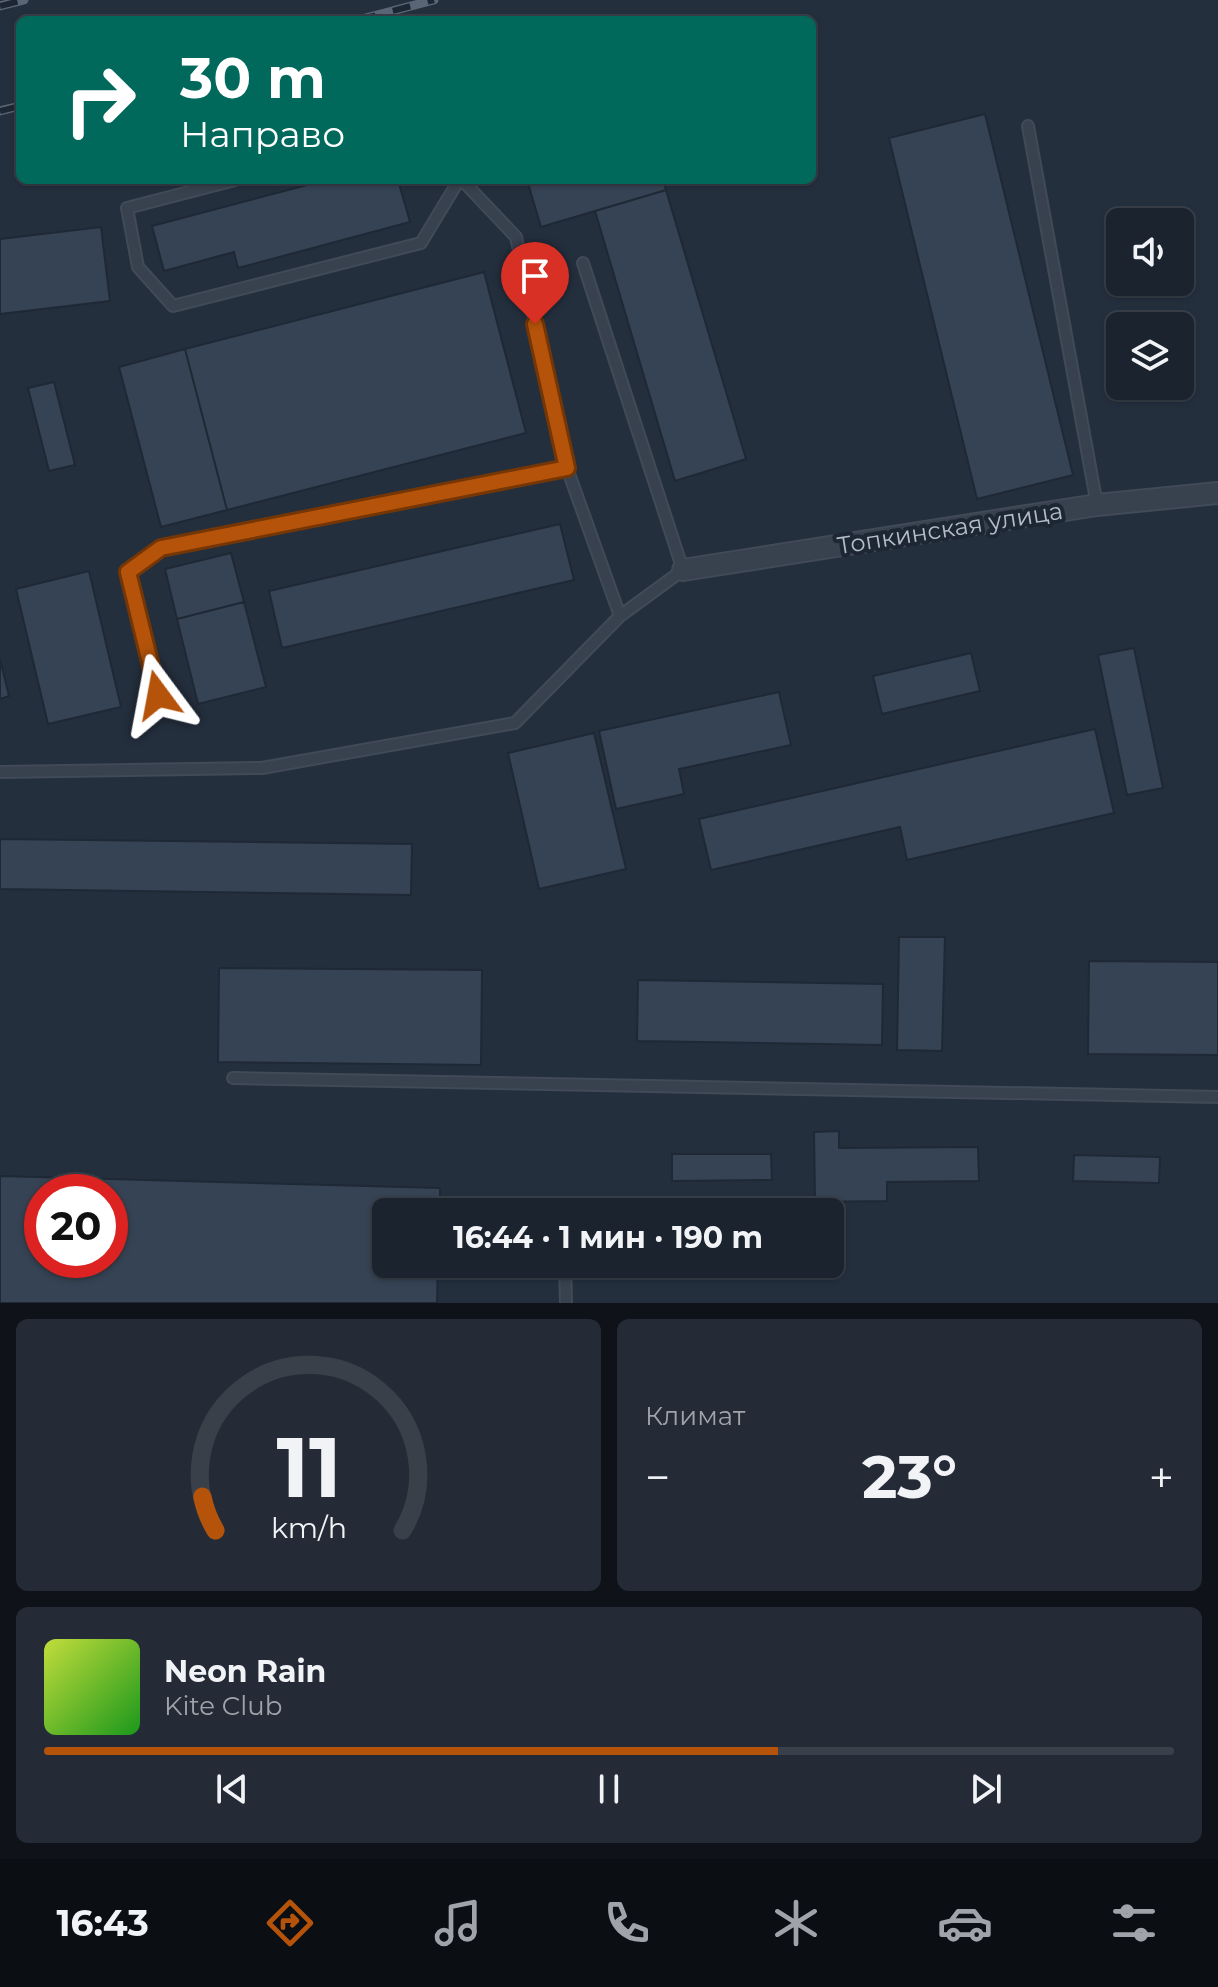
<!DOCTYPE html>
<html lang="ru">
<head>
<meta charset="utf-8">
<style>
	body { margin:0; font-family:Montserrat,sans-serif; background:#242b36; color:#f1f3f6; height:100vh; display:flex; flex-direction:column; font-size:30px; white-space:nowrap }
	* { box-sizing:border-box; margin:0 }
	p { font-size:26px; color:#a0a4aa }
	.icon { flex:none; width:44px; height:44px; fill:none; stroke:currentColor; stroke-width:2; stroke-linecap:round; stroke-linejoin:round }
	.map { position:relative; height:1303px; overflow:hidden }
	.side { display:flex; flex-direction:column; gap:16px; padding:16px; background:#0f1319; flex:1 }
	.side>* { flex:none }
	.top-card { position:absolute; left:16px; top:16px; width:800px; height:168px; border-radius:12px; box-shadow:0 2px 6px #0004,0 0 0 2px #39404a; background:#00695c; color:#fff; overflow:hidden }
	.buttons { position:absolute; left:1106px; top:208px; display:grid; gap:16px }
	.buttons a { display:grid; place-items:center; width:88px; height:88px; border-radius:12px; background:#1b232e; box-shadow:0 2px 6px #0004,0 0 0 2px #39404a; font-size:40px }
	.speed { position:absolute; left:24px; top:1174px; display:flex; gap:16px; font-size:40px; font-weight:700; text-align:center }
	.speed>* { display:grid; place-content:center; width:104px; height:104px; border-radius:50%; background:#1b232e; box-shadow:0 2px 6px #0004,0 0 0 2px #39404a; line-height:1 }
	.speed .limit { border:12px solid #d22; background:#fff; color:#111 }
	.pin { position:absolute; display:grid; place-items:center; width:68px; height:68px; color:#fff; margin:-82px -34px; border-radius:50% 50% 50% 0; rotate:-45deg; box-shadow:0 0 8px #0007 }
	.pin .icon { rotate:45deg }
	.me { position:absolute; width:88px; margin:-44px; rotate:347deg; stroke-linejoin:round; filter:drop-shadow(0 0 6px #0008) }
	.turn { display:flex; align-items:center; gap:28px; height:168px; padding:0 32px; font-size:36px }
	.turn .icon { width:104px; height:104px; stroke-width:2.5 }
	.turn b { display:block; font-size:56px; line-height:68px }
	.big { font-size:60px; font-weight:700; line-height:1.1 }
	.side .widget { flex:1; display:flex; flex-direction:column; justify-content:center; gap:12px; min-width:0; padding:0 28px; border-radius:12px; background:#242b36 }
	.side .dial { align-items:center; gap:0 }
	.dial svg { height:208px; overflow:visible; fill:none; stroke:#39404a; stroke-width:7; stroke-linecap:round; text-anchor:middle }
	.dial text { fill:#f1f3f6; stroke:none }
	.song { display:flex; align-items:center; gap:24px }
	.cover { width:96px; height:96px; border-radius:12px; background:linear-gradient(135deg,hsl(70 70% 55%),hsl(120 70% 35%)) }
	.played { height:8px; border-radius:4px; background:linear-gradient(90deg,#b45309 65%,#39404a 65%) }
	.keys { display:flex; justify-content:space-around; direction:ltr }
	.heat { display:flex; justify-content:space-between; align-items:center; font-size:44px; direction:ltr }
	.side .tiles { flex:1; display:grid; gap:16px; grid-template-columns:1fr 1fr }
	.widget:last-child { grid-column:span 2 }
	.trip { position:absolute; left:372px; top:1198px; width:472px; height:80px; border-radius:12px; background:#1b232e; box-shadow:0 2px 6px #0004,0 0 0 2px #39404a; font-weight:700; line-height:80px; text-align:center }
	.tab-bar { display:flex; height:128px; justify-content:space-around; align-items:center; background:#0b0e12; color:#a0a4aa }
	.tab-bar .icon { width:56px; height:56px }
	.tab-bar .on { color:#b45309 }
	.tab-bar b { font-size:36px; color:#f1f3f6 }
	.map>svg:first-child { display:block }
</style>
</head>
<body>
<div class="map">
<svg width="1218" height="1303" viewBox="0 0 1218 1303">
	<rect width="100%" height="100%" fill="#242f3e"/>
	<path fill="#364354" stroke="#1f2835" stroke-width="2" fill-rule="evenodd" d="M985 114 1073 475 977 499 889 138Z
		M326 180H398L410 222 238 268 234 252 164 271 152 226Z
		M527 180H663L666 190 541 227Z
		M666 190 746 459 675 481 595 211Z
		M101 227 110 301 0 314V239Z
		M484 272 526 433 227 510 185 349Z
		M185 349 227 510 161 527 119 367Z
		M54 382 75 465 49 471 28 388Z
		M560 524 574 580 282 648 269 591Z
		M231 553 244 602 177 619 165 569Z
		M89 571 121 707 48 724 16 589Z
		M244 602 266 687 198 704 177 619Z
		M1134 648 1163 788 1127 795 1098 655Z
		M971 653 980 691 882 714 873 676Z
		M0 659 9 696 0 699Z
		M779 692 791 745 679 769 684 794 616 809 599 731Z
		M1095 729 1114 813 907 860 900 827 711 870 699 819Z
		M594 733 626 869 539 889 508 753Z
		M0 839 412 844 411 895 0 889Z
		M899 937H945L942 1051 897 1050Z
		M1089 961 1218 962V1055L1088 1054Z
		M219 968 482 970 481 1065 218 1062Z
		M638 980 883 984 882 1045 637 1041Z
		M839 1131V1148L978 1147 979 1181 887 1182V1201L815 1202 814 1132Z
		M672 1154H771L772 1180 672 1181Z
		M1074 1155 1160 1157 1159 1183 1073 1181Z
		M0 1176 440 1188V1212H386V1264H438L437 1303H0ZM42 1192H110V1260H42Z"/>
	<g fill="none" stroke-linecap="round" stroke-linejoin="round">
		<g stroke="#414a57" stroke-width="14">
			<path id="service" d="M1028 126 1097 505
				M235 180 127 208 138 267 173 306 421 243 459 180
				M462 180 516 237 567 468 620 616
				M158 695 128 572 161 548 567 468
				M0 772 262 768 515 723 620 616 683 570 583 263
				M233 1078 1218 1097
				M563 1207V1212
				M565 1264 566 1303"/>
		</g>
		<g stroke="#414a57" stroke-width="24">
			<path id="minor" d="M683 570 1097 505 1218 493"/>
		</g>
		<use href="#service" stroke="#38414e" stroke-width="10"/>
		<use href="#minor" stroke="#38414e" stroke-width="20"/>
		<g stroke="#5a6575" stroke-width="9">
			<path id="rail" d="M0 6 24 0
				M358 20 434 0
				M0 111 20 106"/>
		</g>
		<use href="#rail" stroke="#1d2633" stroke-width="6" stroke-dasharray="18" stroke-linecap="butt"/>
	</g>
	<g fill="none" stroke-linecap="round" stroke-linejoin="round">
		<g stroke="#753606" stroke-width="20">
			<path id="route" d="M158 695 128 572 161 548 567 468 535 324"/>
		</g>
		<use href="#route" stroke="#b45309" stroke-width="14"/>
	</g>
	<g text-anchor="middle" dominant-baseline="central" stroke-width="8" stroke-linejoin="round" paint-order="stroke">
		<g font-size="24" fill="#b4bcc9" stroke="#1d2633">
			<text transform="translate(950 528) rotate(-9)">Топкинская улица</text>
		</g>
	</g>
</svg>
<div class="buttons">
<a><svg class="icon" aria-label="sound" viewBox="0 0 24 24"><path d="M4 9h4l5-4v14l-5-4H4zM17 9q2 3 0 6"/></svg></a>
<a><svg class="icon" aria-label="layers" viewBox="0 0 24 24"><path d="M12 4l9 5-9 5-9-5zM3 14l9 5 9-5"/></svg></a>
</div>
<div class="speed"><div class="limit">20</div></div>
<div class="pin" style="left:535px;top:324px;background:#d93025"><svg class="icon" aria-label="arrive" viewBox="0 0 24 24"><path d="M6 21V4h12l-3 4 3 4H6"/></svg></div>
<svg class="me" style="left:158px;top:695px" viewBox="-20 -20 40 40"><path d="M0-17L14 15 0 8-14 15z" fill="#b45309" stroke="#fff" stroke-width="4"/></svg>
<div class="trip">16:44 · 1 мин · 190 m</div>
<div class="top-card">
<div class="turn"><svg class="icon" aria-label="right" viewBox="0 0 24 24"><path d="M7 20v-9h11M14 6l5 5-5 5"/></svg><div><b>30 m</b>Направо</div></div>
</div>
</div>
<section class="side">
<div class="tiles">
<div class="widget dial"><svg viewBox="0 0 100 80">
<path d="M14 69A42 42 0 1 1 86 69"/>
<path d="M14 69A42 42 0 0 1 9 56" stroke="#b45309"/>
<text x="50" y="56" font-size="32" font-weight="700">11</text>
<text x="50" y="72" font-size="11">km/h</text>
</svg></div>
<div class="widget"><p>Климат</p>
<div class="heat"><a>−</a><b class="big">23°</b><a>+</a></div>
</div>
<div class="widget">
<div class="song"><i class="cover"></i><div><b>Neon Rain</b><p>Kite Club</p></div></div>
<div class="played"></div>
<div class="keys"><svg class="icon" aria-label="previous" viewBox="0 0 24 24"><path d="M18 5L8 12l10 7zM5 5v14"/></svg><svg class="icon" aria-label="pause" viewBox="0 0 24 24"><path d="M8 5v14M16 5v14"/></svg><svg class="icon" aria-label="next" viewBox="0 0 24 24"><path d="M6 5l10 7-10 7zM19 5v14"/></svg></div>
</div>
</div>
</section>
<nav class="tab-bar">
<b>16:43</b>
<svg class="icon on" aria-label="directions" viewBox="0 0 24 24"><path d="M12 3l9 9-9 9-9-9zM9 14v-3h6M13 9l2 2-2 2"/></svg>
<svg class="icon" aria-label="music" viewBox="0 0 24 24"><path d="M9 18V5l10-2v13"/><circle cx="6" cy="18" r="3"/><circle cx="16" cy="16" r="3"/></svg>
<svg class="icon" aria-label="phone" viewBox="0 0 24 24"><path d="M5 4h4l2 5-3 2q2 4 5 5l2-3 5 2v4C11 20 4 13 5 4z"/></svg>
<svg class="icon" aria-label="climate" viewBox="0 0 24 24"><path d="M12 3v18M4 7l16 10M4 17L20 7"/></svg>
<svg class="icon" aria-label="car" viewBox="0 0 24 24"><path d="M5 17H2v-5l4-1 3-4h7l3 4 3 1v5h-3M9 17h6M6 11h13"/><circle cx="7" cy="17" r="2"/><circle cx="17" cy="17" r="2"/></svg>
<svg class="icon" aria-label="filters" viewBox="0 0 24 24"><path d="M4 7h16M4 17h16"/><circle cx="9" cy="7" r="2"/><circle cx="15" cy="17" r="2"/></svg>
</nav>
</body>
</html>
